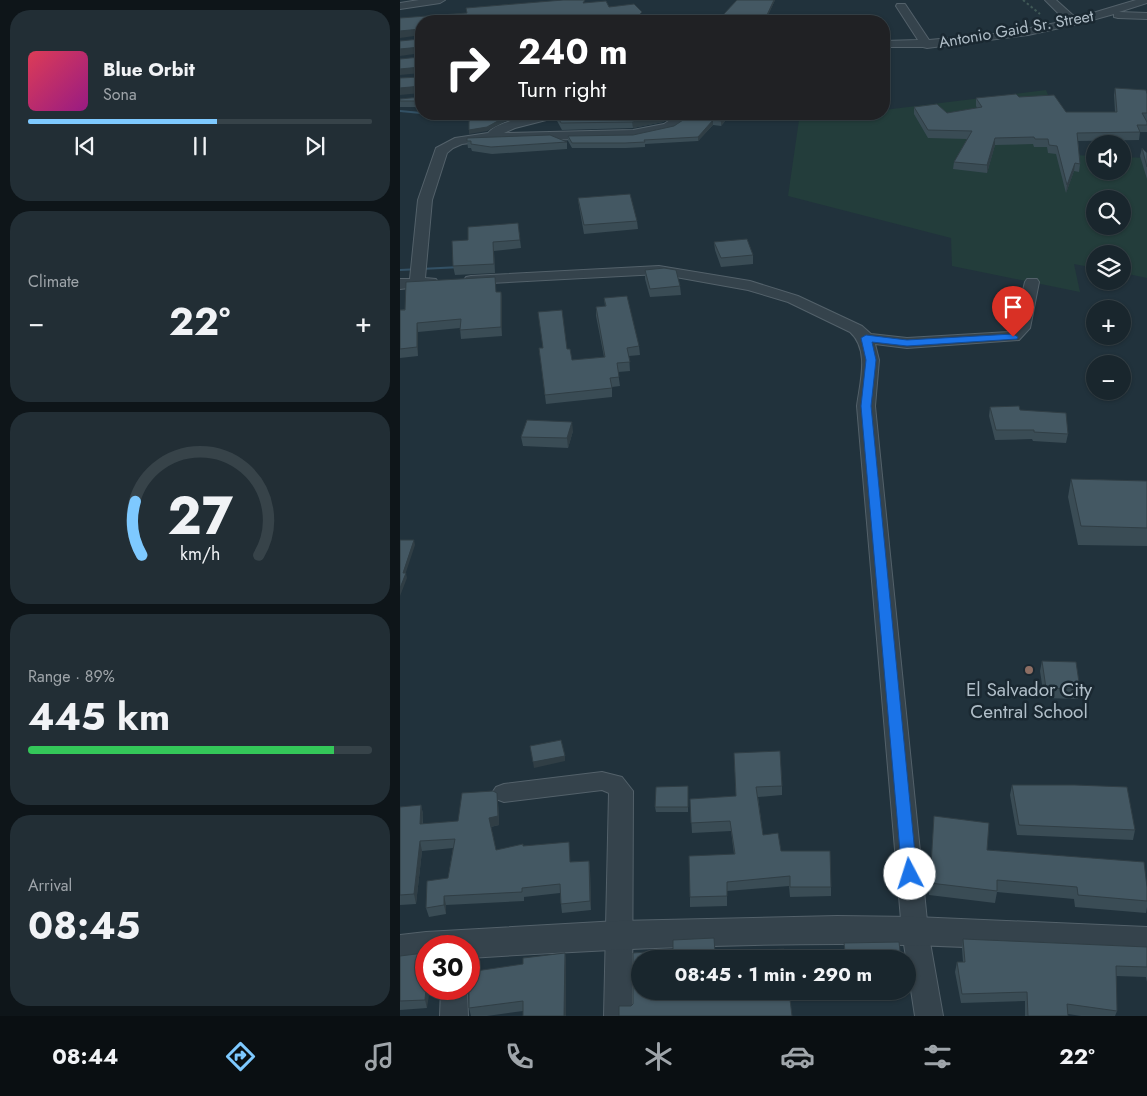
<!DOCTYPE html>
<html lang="en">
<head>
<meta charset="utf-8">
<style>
	body { margin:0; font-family:Jost,sans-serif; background:#222e35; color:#f1f3f6; height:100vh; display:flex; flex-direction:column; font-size:19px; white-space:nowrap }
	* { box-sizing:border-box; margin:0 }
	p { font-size:16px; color:#9fa5aa }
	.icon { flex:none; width:28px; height:28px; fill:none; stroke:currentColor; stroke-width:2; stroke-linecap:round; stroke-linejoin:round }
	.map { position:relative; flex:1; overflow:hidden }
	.sheet { display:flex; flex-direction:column; gap:10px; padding:10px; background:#0e1519; width:400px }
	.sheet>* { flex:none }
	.hud { position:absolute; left:15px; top:15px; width:475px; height:105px; border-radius:20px; box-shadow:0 1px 4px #0004,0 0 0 1px #374349; background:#202124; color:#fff; overflow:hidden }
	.tools { position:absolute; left:686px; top:135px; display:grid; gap:10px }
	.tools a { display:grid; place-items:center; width:45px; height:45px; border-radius:50%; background:#19262d; box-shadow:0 1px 4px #0004,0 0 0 1px #374349; font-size:25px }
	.speed { position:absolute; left:15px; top:935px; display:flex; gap:10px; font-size:25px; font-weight:700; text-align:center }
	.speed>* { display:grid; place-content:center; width:65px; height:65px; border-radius:50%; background:#19262d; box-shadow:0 1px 4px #0004,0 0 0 1px #374349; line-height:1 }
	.speed .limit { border:8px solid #d22; background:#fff; color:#111 }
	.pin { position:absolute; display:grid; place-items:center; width:42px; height:42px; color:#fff; margin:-51px -21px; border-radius:50% 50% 50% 0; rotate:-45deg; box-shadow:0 0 5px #0007 }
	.pin .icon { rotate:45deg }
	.me { position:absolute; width:55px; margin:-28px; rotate:355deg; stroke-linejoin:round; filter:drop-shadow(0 0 4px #0008) }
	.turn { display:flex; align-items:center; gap:18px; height:105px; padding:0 20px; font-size:22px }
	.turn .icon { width:65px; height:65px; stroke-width:2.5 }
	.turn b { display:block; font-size:35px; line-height:42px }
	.big { font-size:38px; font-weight:700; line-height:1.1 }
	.sheet .widget { flex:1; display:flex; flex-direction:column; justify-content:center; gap:8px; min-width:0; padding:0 18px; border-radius:20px; background:#222e35 }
	.sheet .dial { align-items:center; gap:0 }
	.dial svg { height:130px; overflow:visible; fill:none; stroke:#374349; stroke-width:7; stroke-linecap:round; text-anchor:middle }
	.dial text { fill:#f1f3f6; stroke:none }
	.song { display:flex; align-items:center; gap:15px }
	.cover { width:60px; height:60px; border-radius:8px; background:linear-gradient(135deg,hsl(350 70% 55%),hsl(310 70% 35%)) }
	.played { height:5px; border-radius:2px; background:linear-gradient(90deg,#7ec9ff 55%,#374349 55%) }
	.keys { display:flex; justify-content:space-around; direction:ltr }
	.heat { display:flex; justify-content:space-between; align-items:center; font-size:28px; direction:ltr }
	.charge { height:8px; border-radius:4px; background:linear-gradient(90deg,#34c759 89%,#374349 0) }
	.trip { position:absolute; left:231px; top:950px; width:285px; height:50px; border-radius:25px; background:#19262d; box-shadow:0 1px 4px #0004,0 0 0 1px #374349; font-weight:700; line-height:50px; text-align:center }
	.tabs { display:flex; height:80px; justify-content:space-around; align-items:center; background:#0a0f12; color:#9fa5aa }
	.tabs .icon { width:35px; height:35px }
	.tabs .on { color:#7ec9ff }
	.tabs b { font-size:22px; color:#f1f3f6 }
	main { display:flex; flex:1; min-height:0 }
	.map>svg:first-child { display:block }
</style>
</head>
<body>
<main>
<section class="sheet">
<div class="widget">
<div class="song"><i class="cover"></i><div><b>Blue Orbit</b><p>Sona</p></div></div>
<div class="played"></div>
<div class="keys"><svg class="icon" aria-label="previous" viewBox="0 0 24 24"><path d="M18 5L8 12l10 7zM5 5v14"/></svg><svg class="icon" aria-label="pause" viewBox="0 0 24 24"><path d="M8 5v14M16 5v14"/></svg><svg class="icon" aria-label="next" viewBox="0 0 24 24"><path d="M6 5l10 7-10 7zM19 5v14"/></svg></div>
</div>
<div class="widget"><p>Climate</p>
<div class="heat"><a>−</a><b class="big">22°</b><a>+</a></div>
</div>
<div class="widget dial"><svg viewBox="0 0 100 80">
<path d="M14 69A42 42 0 1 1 86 69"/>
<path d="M14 69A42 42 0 0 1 10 36" stroke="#7ec9ff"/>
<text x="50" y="56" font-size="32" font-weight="700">27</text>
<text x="50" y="72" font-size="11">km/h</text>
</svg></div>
<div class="widget"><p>Range · 89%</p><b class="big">445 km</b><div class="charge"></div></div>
<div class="widget"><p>Arrival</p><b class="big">08:45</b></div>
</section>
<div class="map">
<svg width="747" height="1016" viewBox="0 0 747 1016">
	<rect width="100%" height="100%" fill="#21323c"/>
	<path fill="#233d3b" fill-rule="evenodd" d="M646 90 673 155 695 156V171H722L723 157 747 158V278L723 273 722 254H695V268L674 264 680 292 552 266 551 238 388 196 399 120 452 114H484V110ZM695 199H722V226H695Z"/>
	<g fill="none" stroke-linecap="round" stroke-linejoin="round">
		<path fill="#335165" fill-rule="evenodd" d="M0 110 21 112V114H23H21L0 112Z
			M29 114H43L78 117 84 114H89L79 119 31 115Z
			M60 266 62 267V268L0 271V269Z"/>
		<g stroke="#53616a" stroke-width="2">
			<path id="minor" d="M19 0H45L40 3 0 9V3Z
				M645 0H656L676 18 736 0H747V3L719 12 747 13V19L718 18 714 17V14L678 24 628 35 527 48 523 47H484V41L518 40 496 6 497 4H505L529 40 604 33 666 21Z
				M245 18H281L286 21H240Z
				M141 114H160L158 117 115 128 104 133 233 130 264 124 279 114H291L285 122 273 129 233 138 86 141 62 144 53 148 47 153 32 200 25 278 36 279 38 282 36 285 0 289V279H10L18 200 36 148 55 138 88 133C96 122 127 117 141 114Z
				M259 266 350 281 398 296 462 326 471 334 507 338 609 332 614 327 625 282 627 279H637L639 282 630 328 619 340 507 348 475 344 479 360 475 406 528 931 543 1016H515L502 931 457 406C460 382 470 350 450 332L388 302 348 290 259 274 71 284 66 283 64 280 66 277 71 276Z
				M202 772 222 777 233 791 232 1016H204L209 793 202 790 104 802 96 799 92 793 96 787 104 784Z
				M41 989H67L68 1016H40Z"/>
		</g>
		<g stroke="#53616a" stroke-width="2">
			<path id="tertiary" d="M437 916 515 917 747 927V955C644 951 541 944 438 944 315 944 192 950 69 958V946H26V960L0 963V935L26 932 218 921Z"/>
		</g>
		<path stroke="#405957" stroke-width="2" stroke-dasharray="2.5 2.5" stroke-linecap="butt" d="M623 0 640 14"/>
		<use href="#minor" fill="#35434c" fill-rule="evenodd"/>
		<use href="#tertiary" fill="#35434c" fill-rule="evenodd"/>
	</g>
	<path fill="#3a4c55" d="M337 0H375L367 17 390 21H353L323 18V15Z
		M715 88 747 94V121H746L747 122V132H740L739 140 678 141 680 164 679 172 674 171 666 193 656 154 648 153 647 147H634L633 144 595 145 587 173 553 169 554 162 567 139 528 138 514 114V107L547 113 577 108 576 106V98L619 97 666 112H715L714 95Z
		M21 97V107H0V99Z
		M156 114H276L263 122 233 128 162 130 156 119Z
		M289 114H331L321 126 313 125 298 141 245 144V147L226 148H172L168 141V136L233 135 274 126 286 118Z
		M67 141 167 142V149L92 154 72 151 71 148H68Z
		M742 148 747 153V179L740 156Z
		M178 198 237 221 238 229 184 234 179 206Z
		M118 223 121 248 94 251 95 273 55 275 53 266 68 240Z
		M314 242 353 255V264L321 267 315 250Z
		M245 270 280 286 281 295 250 297 245 279Z
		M97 292H101L102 300V336L61 339 60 328 18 332V356L0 358V310Z
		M204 298 239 346 240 355 229 356 230 371 218 372 220 386 212 387V397L146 404 139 348 167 349 172 360 204 357 196 316V307L205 306Z
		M590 407 620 410 668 434 666 443 633 441 632 439 595 440 589 416Z
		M173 431 168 448 123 446 121 437Z
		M671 479 747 481V546L678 545 668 497Z
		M642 661 680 689 678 699 644 698 640 671Z
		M334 753 382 786V795L358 797 363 835 381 851 431 887V896L390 897 389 886 327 891V906L290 907V897L334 854 331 831 292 833 290 799 336 796Z
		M612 785 735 830 733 840 617 835 610 795Z
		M288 791V812H256L255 807Z
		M98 802 99 825 91 827 96 850 123 846 170 851V862L189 861 190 870 191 910 162 913 161 904 160 893 124 897V901L46 905V914L29 917 26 908 48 878 53 848 22 851 16 904 0 905V807L21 805 23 814V824L58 821Z
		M534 816 587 850 747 887V907L746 913 675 907 674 899 597 892 595 903 529 895Z
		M563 939 747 947V982L746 977 716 976 717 1011 715 1016H681L668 1014V1016H625V1001L561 1003 555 972 557 962H563L562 949Z
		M444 943 501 959H444Z
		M24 953 27 1008 0 1010V956Z
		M165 953 166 963 123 1011 87 1016H71L69 1008 123 964Z"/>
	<path fill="#303e45" d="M374 0H375L366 20V17Z
		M20 29 21 35 0 38V31Z
		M20 47 21 53 0 56V49Z
		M20 67 21 73 0 75V69Z
		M21 86V93L0 95V88Z
		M266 114H276L263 122 233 128 232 122Z
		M327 114H331L321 126V121Z
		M105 117 106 121 87 131 69 134V130Z
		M313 120V125L298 141V137Z
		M595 138V145L587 173V165Z
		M675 163 674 171 666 193 667 185Z
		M101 292 102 300V336L101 327Z
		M17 323 18 332V356L17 347Z
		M172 422 173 431 168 448 167 438Z
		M14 540 15 545 4 578 3 573Z
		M6 573 7 578 0 596V588Z
		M165 756V761L134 768 133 762Z
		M97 793 98 802 99 825 90 827 89 818Z
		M21 805 23 814 22 833 20 824Z
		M20 841 22 851 16 904 14 894Z
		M189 861 190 870 191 910 190 901Z
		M44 896 46 905V914L44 905Z
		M165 953 166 963V1016H164Z
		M26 989H30L27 1008 25 1000Z"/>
	<path fill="#445863" stroke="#303e45" d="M163 0H185L183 3 206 1 209 7 234 4 242 12 238 16 247 17 251 21H21V30L20 29 0 31V18L67 13 66 8Z
		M337 0H374L366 17 390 21H355L359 18 323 15Z
		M21 38V48L20 47 0 49V41L20 39Z
		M21 56V68L20 67 0 69V59L20 57Z
		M21 72V86L0 88V78L20 77Z
		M715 88 746 90 747 94V113H742L747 122V125H737L740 132 677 133 680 164 675 163 667 185 657 146 649 145 648 139H635L634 137 595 138 587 165 554 162 572 131 528 130 514 107 537 104 547 113 582 107 576 98 616 94 619 97 654 95 666 112H717Z
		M21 97V101H0V99Z
		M90 114H99L105 117 87 127 69 130V121Z
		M156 114H266L263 116 232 122 161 123Z
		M289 114H327L321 121 313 120 298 137 244 140 245 142 225 143H172L168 136 233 135 274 126 286 118Z
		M150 135 167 142 91 147 71 144V141H67V138Z
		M742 148 747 153V167Z
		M230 194 237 221 184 225 178 198Z
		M118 223 120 240 93 242 94 264 53 266 52 241 68 240V227Z
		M347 239 353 255 321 258 314 242Z
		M264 268 276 270 280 286 250 289 245 270Z
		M95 277 96 292H101V327L60 330 61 319 17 323V347L0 349V310H5L6 282Z
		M227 296 239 346 227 348 230 362 217 363 219 377 210 378 212 388 145 395 139 348H143L138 312 162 310 167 349H170L172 360 205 357 196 307 206 306 204 298Z
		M619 406 620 410 666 413 668 434 634 432V430H596L590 407Z
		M127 420 172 422 167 438 121 437Z
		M671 479 747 481V528L681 526Z
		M0 540H14L3 573H6L0 588Z
		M642 661 676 662 680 689 646 688Z
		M161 740 165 756 133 762 130 746Z
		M380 751 382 786 356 787 363 835 378 833 381 851H430L431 887H390V876L327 882V896L290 897 289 856 335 854 330 821 291 823 290 799 336 796 334 753Z
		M612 785H675L727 787 735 830 619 825Z
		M288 786V807H255L256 787Z
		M93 791 97 793 98 816 89 818 96 850 123 844V846L169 842 170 862 189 861 190 901 161 904 160 884 122 888V892L44 896V905L26 908 27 881 48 878 55 839 20 841 14 894 0 895V807L21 805 20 824 58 821 62 793Z
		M534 816 589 823 587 850 744 862 747 887V901L678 895 677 887 597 880V891L530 883Z
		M314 938 315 953 384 949 386 959H240V991H389L392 1016H219V1006H231L233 1004V953L273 950V940Z
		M563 939 747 947V967L716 966 717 1011 667 1004 668 1016H628L627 992 562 994 557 962H565Z
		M499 942 501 959H446L444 943Z
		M26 947V989L25 1000 0 1001V956L24 953Z
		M165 953 164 1016H123V1001L69 1008V972L123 964V958Z"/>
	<path fill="#1a73e8" stroke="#114b97" d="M613 334 618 337 617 339 507 346 472 342 476 360 471 406 517 874 515 878 510 880 504 878 502 874 461 406 466 360 461 338 466 335 507 340Z"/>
	<circle fill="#8d6e63" stroke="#1a2831" stroke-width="2" cx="629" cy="670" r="5"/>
	<g text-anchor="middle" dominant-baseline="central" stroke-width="5" stroke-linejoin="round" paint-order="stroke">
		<g font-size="16" fill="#b0bec8" stroke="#1a2831">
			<text transform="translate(616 29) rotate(-10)">Antonio Gaid Sr. Street</text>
		</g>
		<g font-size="19" fill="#b0bec8" stroke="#1a2831">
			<text x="629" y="689">El Salvador City<tspan x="629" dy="22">Central School</tspan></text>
		</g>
	</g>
</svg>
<div class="tools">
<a><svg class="icon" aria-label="sound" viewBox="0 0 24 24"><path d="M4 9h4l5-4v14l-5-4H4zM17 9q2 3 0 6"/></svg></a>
<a><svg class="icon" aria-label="search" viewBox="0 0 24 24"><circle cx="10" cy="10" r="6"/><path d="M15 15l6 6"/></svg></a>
<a><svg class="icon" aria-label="layers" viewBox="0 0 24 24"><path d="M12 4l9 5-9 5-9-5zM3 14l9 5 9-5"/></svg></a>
<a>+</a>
<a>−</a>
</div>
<div class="speed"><div class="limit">30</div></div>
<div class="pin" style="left:613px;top:337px;background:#d93025"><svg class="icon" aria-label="arrive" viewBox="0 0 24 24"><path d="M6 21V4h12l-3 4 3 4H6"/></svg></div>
<svg class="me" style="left:510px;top:874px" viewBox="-20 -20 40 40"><circle r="19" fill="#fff"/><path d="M0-13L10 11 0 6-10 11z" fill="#1a73e8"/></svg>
<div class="trip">08:45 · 1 min · 290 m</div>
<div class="hud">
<div class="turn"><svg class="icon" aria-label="right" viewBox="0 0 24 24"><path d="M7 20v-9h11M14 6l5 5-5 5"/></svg><div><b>240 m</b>Turn right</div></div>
</div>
</div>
</main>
<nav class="tabs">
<b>08:44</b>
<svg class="icon on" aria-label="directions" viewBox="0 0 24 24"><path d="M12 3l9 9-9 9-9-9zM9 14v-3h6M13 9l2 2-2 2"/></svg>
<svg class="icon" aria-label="music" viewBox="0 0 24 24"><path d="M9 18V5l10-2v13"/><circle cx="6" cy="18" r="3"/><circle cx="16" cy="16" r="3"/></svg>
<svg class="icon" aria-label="phone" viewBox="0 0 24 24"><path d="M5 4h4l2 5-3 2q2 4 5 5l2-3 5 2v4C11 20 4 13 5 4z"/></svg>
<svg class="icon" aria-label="climate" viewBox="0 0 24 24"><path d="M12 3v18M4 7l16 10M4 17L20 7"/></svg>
<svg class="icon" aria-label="car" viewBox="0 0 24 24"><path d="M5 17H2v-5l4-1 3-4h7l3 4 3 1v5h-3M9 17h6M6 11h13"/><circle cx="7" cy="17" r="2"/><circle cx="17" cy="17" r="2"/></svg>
<svg class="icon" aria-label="filters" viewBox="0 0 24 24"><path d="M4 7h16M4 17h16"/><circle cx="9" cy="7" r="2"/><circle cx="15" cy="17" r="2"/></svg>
<b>22°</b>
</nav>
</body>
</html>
